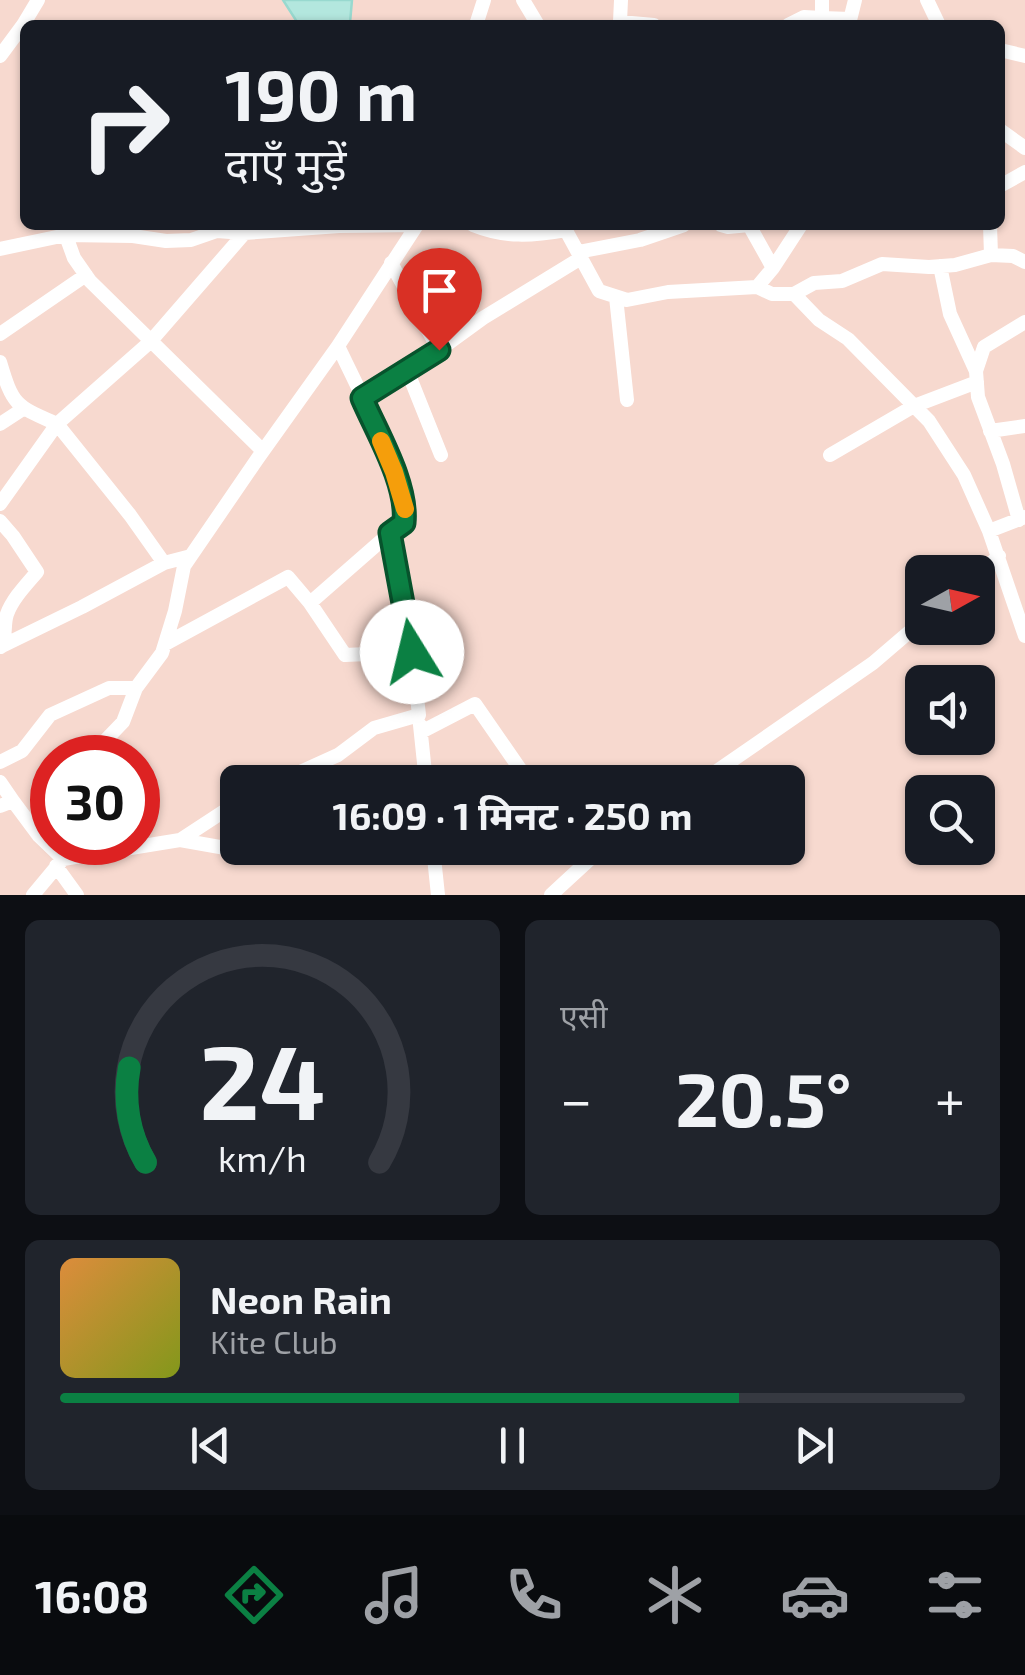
<!DOCTYPE html>
<html lang="hi">
<head>
<meta charset="utf-8">
<style>
	body { margin:0; font-family:"Exo 2","Noto Sans Devanagari",sans-serif; background:#20242c; color:#f1f3f6; height:100vh; display:flex; flex-direction:column; font-size:38px; white-space:nowrap }
	* { box-sizing:border-box; margin:0 }
	p { font-size:32px; color:#9ea1a6 }
	.icon { flex:none; width:55px; height:55px; fill:none; stroke:currentColor; stroke-width:2; stroke-linecap:round; stroke-linejoin:round }
	.map { position:relative; height:895px; overflow:hidden }
	.drawer { display:flex; flex-direction:column; gap:25px; padding:25px; background:#0d0f14; flex:1 }
	.drawer>* { flex:none }
	.top-card { position:absolute; left:20px; top:20px; width:985px; height:210px; border-radius:15px; box-shadow:0 2px 8px #0004; background:#171b24; color:#f1f3f6; overflow:hidden }
	.needle { width:65px; rotate:82deg }
	.buttons { position:absolute; left:905px; top:555px; display:grid; gap:20px }
	.buttons a { display:grid; place-items:center; width:90px; height:90px; border-radius:15px; background:#171b24; box-shadow:0 2px 8px #0004; font-size:50px }
	.speed { position:absolute; left:30px; top:735px; display:flex; gap:20px; font-size:50px; font-weight:700; text-align:center }
	.speed>* { display:grid; place-content:center; width:130px; height:130px; border-radius:50%; background:#171b24; box-shadow:0 2px 8px #0004; line-height:1 }
	.speed .limit { border:15px solid #d22; background:#fff; color:#111 }
	.pin { position:absolute; display:grid; place-items:center; width:85px; height:85px; color:#fff; margin:-102px -42px; border-radius:50% 50% 50% 0; rotate:-45deg; box-shadow:0 0 10px #0007 }
	.pin .icon { rotate:45deg }
	.me { position:absolute; width:110px; margin:-55px; rotate:351deg; stroke-linejoin:round; filter:drop-shadow(0 0 8px #0008) }
	.turn { display:flex; align-items:center; gap:35px; height:210px; padding:0 40px; font-size:45px }
	.turn .icon { width:130px; height:130px; stroke-width:2.5 }
	.turn b { display:block; font-size:70px; line-height:85px }
	.big { font-size:75px; font-weight:700; line-height:1.1 }
	.drawer .card { flex:1; display:flex; flex-direction:column; justify-content:center; gap:15px; min-width:0; padding:0 35px; border-radius:15px; background:#20242c }
	.drawer .dial { align-items:center; gap:0 }
	.dial svg { height:260px; overflow:visible; fill:none; stroke:#363941; stroke-width:7; stroke-linecap:round; text-anchor:middle }
	.dial text { fill:#f1f3f6; stroke:none }
	.song { display:flex; align-items:center; gap:30px }
	.cover { width:120px; height:120px; border-radius:15px; background:linear-gradient(135deg,hsl(30 70% 55%),hsl(70 70% 35%)) }
	.played { height:10px; border-radius:5px; background:linear-gradient(90deg,#0b8043 75%,#363941 75%) }
	.keys { display:flex; justify-content:space-around; direction:ltr }
	.heat { display:flex; justify-content:space-between; align-items:center; font-size:55px; direction:ltr }
	.drawer .tiles { flex:1; display:grid; gap:25px; grid-template-columns:1fr 1fr }
	.card:last-child { grid-column:span 2 }
	.trip { position:absolute; left:220px; top:765px; width:585px; height:100px; border-radius:15px; background:#171b24; box-shadow:0 2px 8px #0004; font-weight:700; line-height:100px; text-align:center }
	.tabs { display:flex; height:160px; justify-content:space-around; align-items:center; background:#090b0e; color:#9ea1a6 }
	.tabs .icon { width:70px; height:70px }
	.tabs .selected { color:#0b8043 }
	.tabs b { font-size:45px; color:#f1f3f6 }
	.map>svg:first-child { display:block }
</style>
</head>
<body>
<div class="map">
<svg width="1025" height="895" viewBox="0 0 1025 895">
	<rect width="100%" height="100%" fill="#fde8de"/>
	<path fill="#f7d9cf" fill-rule="evenodd" d="M0 0H1025V895H0ZM25 25H1000V225H25ZM922 572H978V628H922ZM922 682H978V738H922ZM52 758H138V842H52ZM238 782H788V848H238ZM922 792H978V848H922Z"/>
	<path fill="#b3e7de" stroke="#98d9cf" stroke-width="2.5" d="M283 0H352L350 23 348 25H299Z"/>
	<g fill="none" stroke-linecap="round" stroke-linejoin="round">
		<path stroke="#fff" stroke-width="14" d="M523 0 538 25
			M621 0 620 22 654 25
			M927 0 939 25
			M822 18 850 19
			M849 24 855 0
			M476 25 484 0
			M788 25 804 17 822 18V0
			M1000 50 1025 56
			M0 56 23 25 38 0
			M1000 130 1025 148
			M1000 186 1025 172
			M62 225 74 258 90 281 263 451
			M473 225C505 238 532 236 566 230
			M563 225 599 291 627 300 668 292 757 287 773 268 801 225
			M721 225 728 227 749 225
			M749 225 773 268
			M990 225 991 255
			M0 249 66 235 133 236 166 241 191 240 217 231 244 233 339 226 417 225
			M578 252 640 240 684 225
			M940 266 950 314 976 371
			M757 287 772 294H794L819 320 848 339 929 421 964 475 989 531 1025 636
			M794 294 814 283 842 281 882 264 929 267 955 265 991 255 1013 256 1025 262
			M616 297 627 400
			M0 334 86 275
			M439 350 483 318 581 258
			M0 362C13 406 16 406 57 424L150 342 249 228
			M407 370 441 455
			M361 398 439 350 391 263
			M0 424 23 409
			M990 431 1025 426
			M830 455 914 406 977 382
			M0 504 57 424 130 515 164 563
			M1019 520 1003 464 978 397 976 371 984 347 1025 322
			M0 521 13 536 37 572C26 585 13 598 7 614 3 626 7 636 1 647
			M989 531 1025 517
			M978 574 999 556
			M310 603 390 533
			M165 644 288 577 310 603 345 655 412 652
			M2 646 82 607 164 563 191 556
			M420 725 426 782
			M421 732 475 704 529 782
			M95 758 99 747 123 722 136 688 162 653 175 611 184 566 258 458 338 346 417 225
			M0 762 22 751 50 715 109 688H136
			M0 782 13 801
			M278 782 338 755 374 728 419 715 410 636 390 533 404 523C408 482 357 387 338 346
			M701 782 873 663 922 621
			M0 806 13 801 39 836 63 859 180 840 238 802
			M180 840 231 849 242 848
			M433 848 438 895
			M580 848 590 859
			M56 866 77 895
			M33 895 63 859 65 842
			M551 895 590 859 607 848"/>
	</g>
	<g fill="none" stroke-linecap="round" stroke-linejoin="round">
		<g stroke="#07532c" stroke-width="25">
			<path id="route" d="M412 652 390 533 404 523C408 484 377 433 362 398L439 350"/>
		</g>
		<use href="#route" stroke="#0b8043" stroke-width="18"/>
		<path stroke="#f59e0b" stroke-width="18" d="M381 441 394 472 405 509"/>
	</g>
</svg>
<div class="buttons">
<a><svg class="needle" viewBox="-14 -14 28 28"><path d="M0-13l5 13h-10z" fill="#e53935"/><path d="M0 13l5-13h-10z" fill="#9ea1a6"/></svg></a>
<a><svg class="icon" aria-label="sound" viewBox="0 0 24 24"><path d="M4 9h4l5-4v14l-5-4H4zM17 9q2 3 0 6"/></svg></a>
<a><svg class="icon" aria-label="search" viewBox="0 0 24 24"><circle cx="10" cy="10" r="6"/><path d="M15 15l6 6"/></svg></a>
</div>
<div class="speed"><div class="limit">30</div></div>
<div class="pin" style="left:439px;top:350px;background:#d93025"><svg class="icon" aria-label="arrive" viewBox="0 0 24 24"><path d="M6 21V4h12l-3 4 3 4H6"/></svg></div>
<svg class="me" style="left:412px;top:652px" viewBox="-20 -20 40 40"><circle r="19" fill="#fff"/><path d="M0-13L10 11 0 6-10 11z" fill="#0b8043"/></svg>
<div class="trip">16:09 · 1 मिनट · 250 m</div>
<div class="top-card">
<div class="turn"><svg class="icon" aria-label="right" viewBox="0 0 24 24"><path d="M7 20v-9h11M14 6l5 5-5 5"/></svg><div><b>190 m</b>दाएँ मुड़ें</div></div>
</div>
</div>
<section class="drawer">
<div class="tiles">
<div class="card dial"><svg viewBox="0 0 100 80">
<path d="M14 69A42 42 0 1 1 86 69"/>
<path d="M14 69A42 42 0 0 1 9 40" stroke="#0b8043"/>
<text x="50" y="56" font-size="32" font-weight="700">24</text>
<text x="50" y="72" font-size="11">km/h</text>
</svg></div>
<div class="card"><p>एसी</p>
<div class="heat"><a>−</a><b class="big">20.5°</b><a>+</a></div>
</div>
<div class="card">
<div class="song"><i class="cover"></i><div><b>Neon Rain</b><p>Kite Club</p></div></div>
<div class="played"></div>
<div class="keys"><svg class="icon" aria-label="previous" viewBox="0 0 24 24"><path d="M18 5L8 12l10 7zM5 5v14"/></svg><svg class="icon" aria-label="pause" viewBox="0 0 24 24"><path d="M8 5v14M16 5v14"/></svg><svg class="icon" aria-label="next" viewBox="0 0 24 24"><path d="M6 5l10 7-10 7zM19 5v14"/></svg></div>
</div>
</div>
</section>
<nav class="tabs">
<b>16:08</b>
<svg class="icon selected" aria-label="directions" viewBox="0 0 24 24"><path d="M12 3l9 9-9 9-9-9zM9 14v-3h6M13 9l2 2-2 2"/></svg>
<svg class="icon" aria-label="music" viewBox="0 0 24 24"><path d="M9 18V5l10-2v13"/><circle cx="6" cy="18" r="3"/><circle cx="16" cy="16" r="3"/></svg>
<svg class="icon" aria-label="phone" viewBox="0 0 24 24"><path d="M5 4h4l2 5-3 2q2 4 5 5l2-3 5 2v4C11 20 4 13 5 4z"/></svg>
<svg class="icon" aria-label="climate" viewBox="0 0 24 24"><path d="M12 3v18M4 7l16 10M4 17L20 7"/></svg>
<svg class="icon" aria-label="car" viewBox="0 0 24 24"><path d="M5 17H2v-5l4-1 3-4h7l3 4 3 1v5h-3M9 17h6M6 11h13"/><circle cx="7" cy="17" r="2"/><circle cx="17" cy="17" r="2"/></svg>
<svg class="icon" aria-label="filters" viewBox="0 0 24 24"><path d="M4 7h16M4 17h16"/><circle cx="9" cy="7" r="2"/><circle cx="15" cy="17" r="2"/></svg>
</nav>
</body>
</html>
